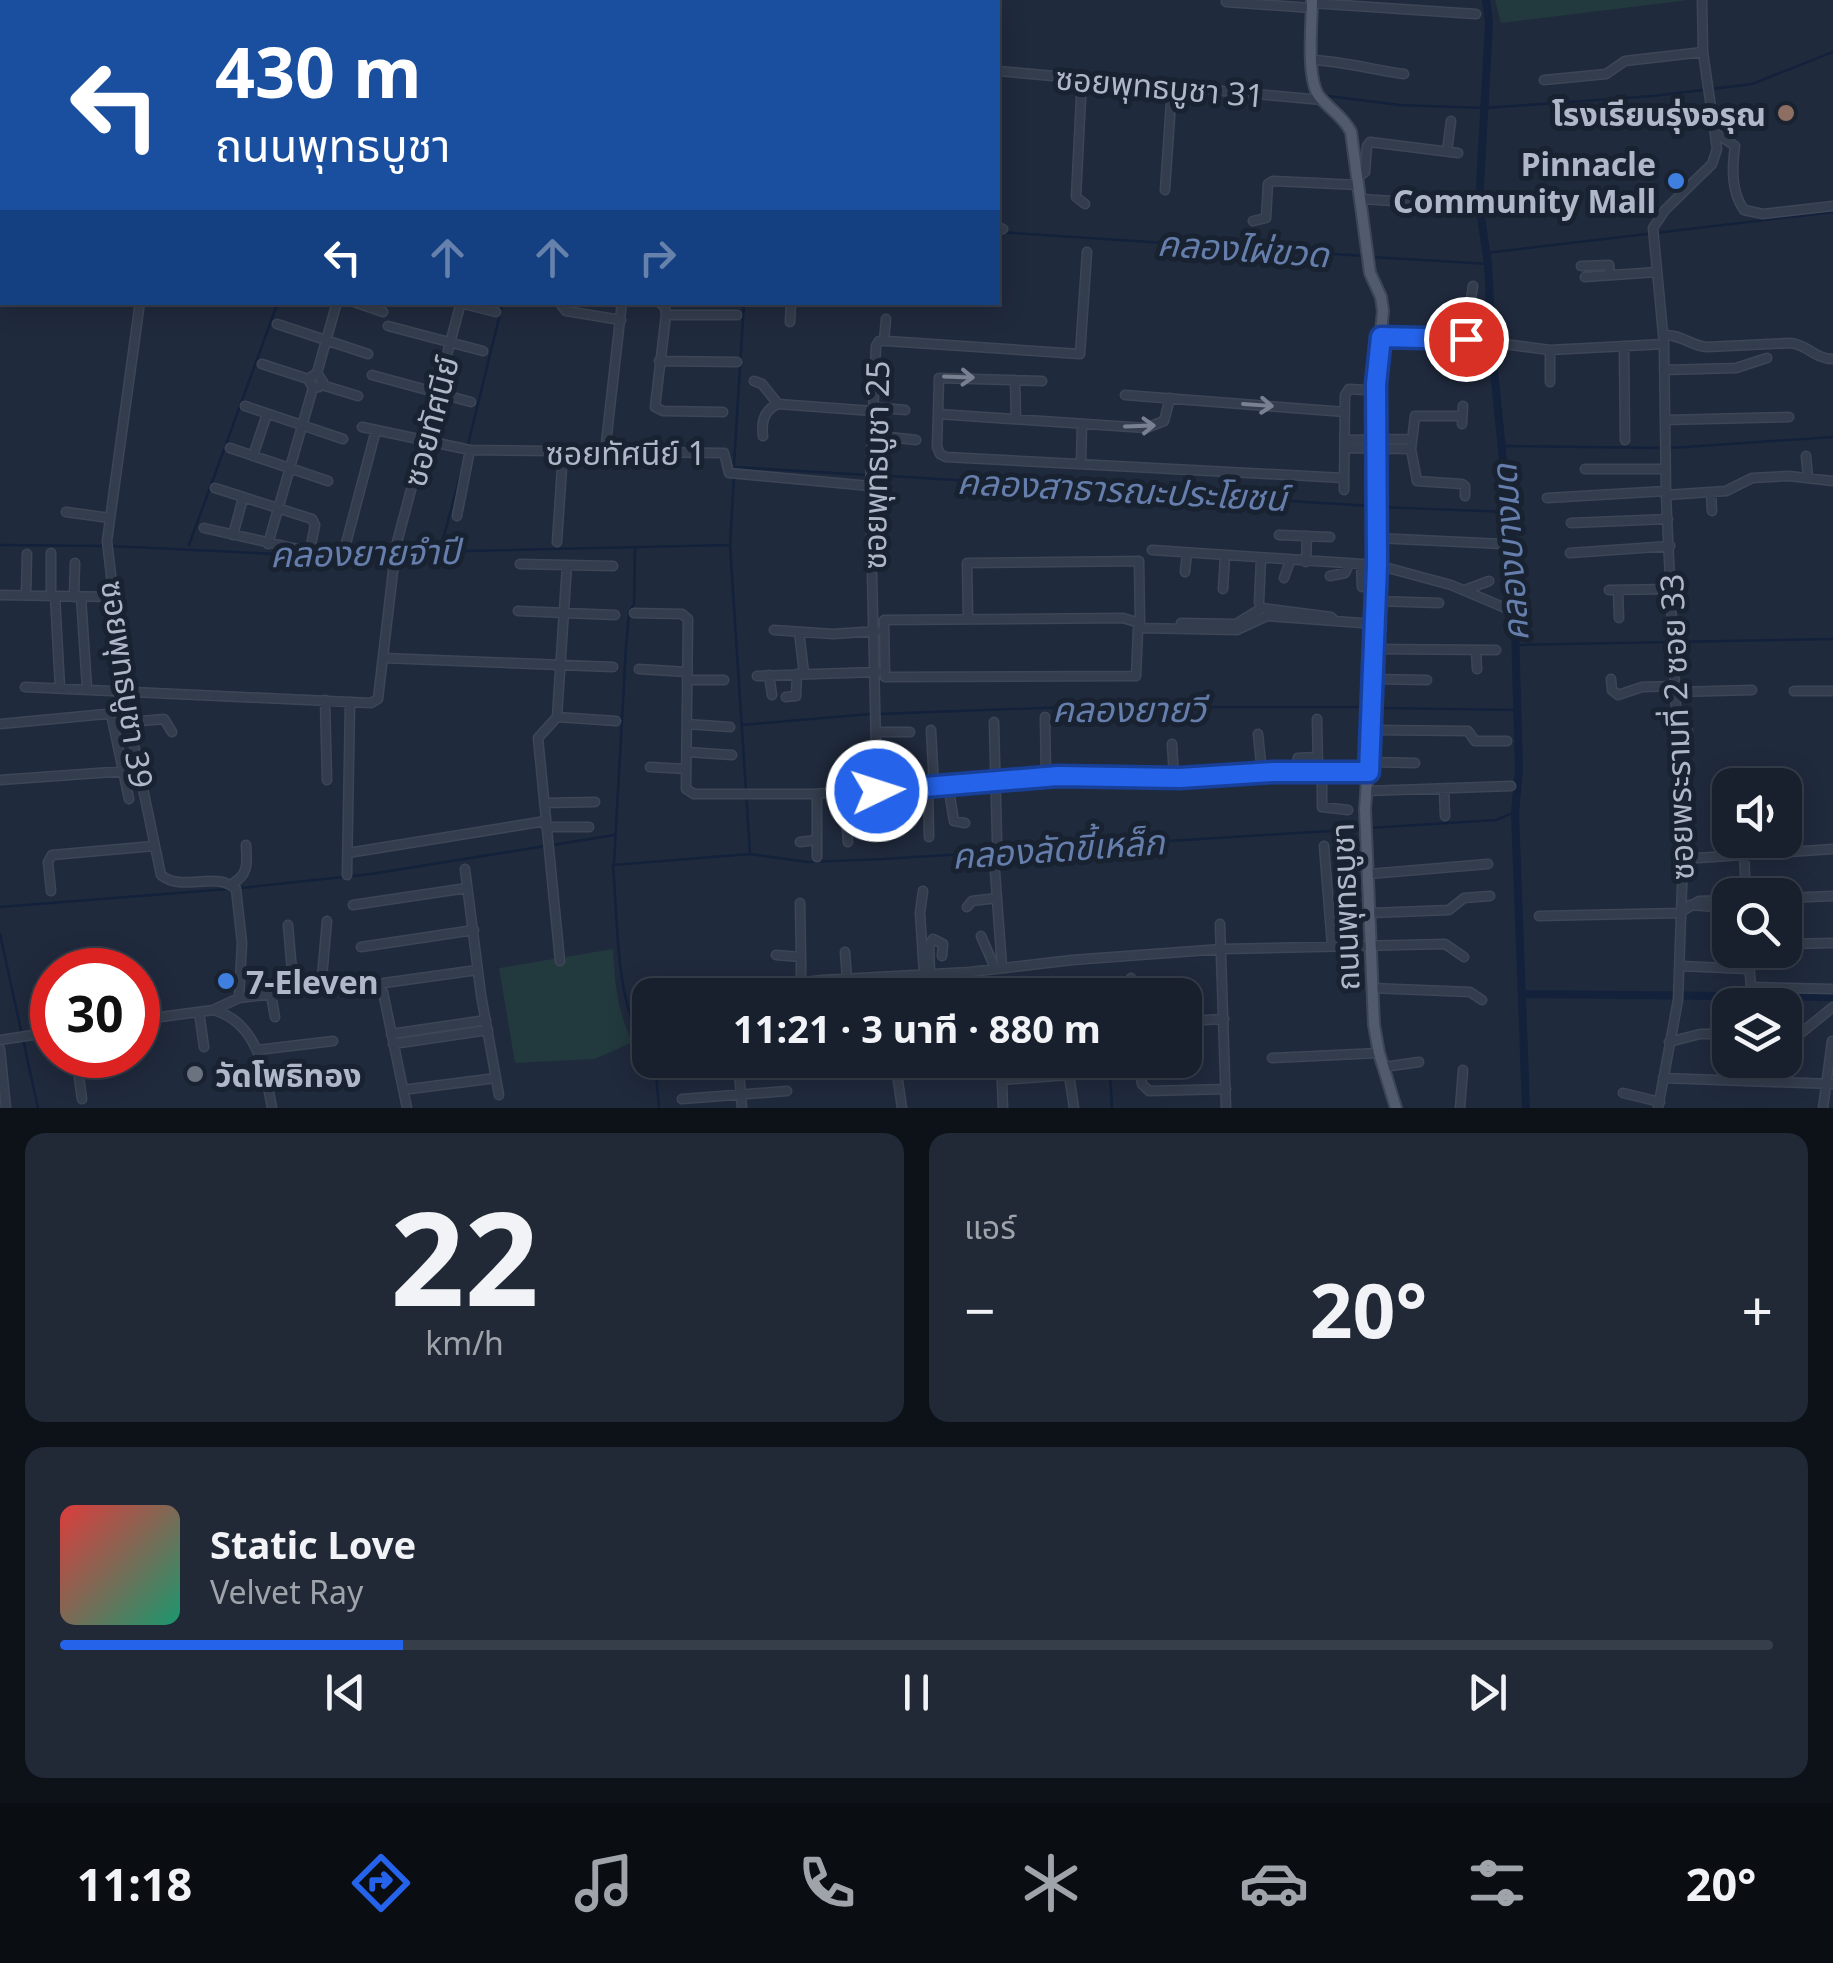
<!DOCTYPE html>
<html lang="th">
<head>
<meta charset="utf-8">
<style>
	body { margin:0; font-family:"Noto Sans","Noto Sans Thai",sans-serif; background:#212836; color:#f1f3f6; height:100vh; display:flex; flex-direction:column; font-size:38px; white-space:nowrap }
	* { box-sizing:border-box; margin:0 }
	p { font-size:32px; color:#9fa3aa }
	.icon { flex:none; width:55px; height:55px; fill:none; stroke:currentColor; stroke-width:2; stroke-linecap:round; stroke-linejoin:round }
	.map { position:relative; height:1108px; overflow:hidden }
	.drawer { display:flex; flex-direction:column; gap:25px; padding:25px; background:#0d1219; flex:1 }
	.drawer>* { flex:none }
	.top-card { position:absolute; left:0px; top:0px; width:1000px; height:305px; box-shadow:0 5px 25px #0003,0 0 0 2px #363e4a; background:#1a4fa0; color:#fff; overflow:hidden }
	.controls { position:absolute; left:1712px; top:768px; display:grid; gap:20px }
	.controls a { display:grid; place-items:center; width:90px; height:90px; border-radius:20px; background:#18202e; box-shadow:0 5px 25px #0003,0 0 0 2px #363e4a; font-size:50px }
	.speed { position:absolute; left:30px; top:948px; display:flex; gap:20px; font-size:50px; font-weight:700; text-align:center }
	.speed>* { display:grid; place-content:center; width:130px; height:130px; border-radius:50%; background:#18202e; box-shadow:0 5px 25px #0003,0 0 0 2px #363e4a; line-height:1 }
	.speed .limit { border:15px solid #d22; background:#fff; color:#111 }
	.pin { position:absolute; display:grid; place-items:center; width:85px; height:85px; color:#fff; margin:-42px; border:5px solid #fff; border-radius:50%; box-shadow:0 2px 10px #0007 }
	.me { position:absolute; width:110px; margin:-55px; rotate:86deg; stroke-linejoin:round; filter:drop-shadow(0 0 8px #0008) }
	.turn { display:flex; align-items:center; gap:35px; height:210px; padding:0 50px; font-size:45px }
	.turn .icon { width:130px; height:130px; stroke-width:2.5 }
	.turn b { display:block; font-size:70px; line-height:85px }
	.lanes { display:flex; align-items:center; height:95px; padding:0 50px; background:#0003; justify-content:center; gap:50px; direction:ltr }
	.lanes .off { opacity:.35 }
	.big { font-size:75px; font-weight:700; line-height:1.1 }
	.drawer .card { flex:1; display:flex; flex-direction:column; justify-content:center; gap:15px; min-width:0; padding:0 35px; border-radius:20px; background:#212836 }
	.drawer .dial { align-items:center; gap:0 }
	.dial b { font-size:130px; line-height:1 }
	.song { display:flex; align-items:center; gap:30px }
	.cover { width:120px; height:120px; border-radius:15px; background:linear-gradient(135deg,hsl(0 70% 55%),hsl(160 70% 35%)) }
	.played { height:10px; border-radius:5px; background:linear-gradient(90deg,#2563eb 20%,#363e4a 20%) }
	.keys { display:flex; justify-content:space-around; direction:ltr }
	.heat { display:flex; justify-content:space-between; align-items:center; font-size:55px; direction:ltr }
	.drawer .tiles { flex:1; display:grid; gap:25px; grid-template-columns:1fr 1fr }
	.card:last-child { grid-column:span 2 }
	.trip { position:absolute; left:632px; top:978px; width:570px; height:100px; border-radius:20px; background:#18202e; box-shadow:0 5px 25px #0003,0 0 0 2px #363e4a; font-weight:700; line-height:100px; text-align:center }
	.dock { display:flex; height:160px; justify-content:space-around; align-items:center; background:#0a0d12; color:#9fa3aa }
	.dock .icon { width:70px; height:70px }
	.dock .on { color:#2563eb }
	.dock b { font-size:45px; color:#f1f3f6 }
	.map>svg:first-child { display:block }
</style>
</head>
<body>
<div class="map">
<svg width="1833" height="1108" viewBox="0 0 1833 1108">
	<rect width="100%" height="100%" fill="#202a3d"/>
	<path fill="#22393e" d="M1495 0H1689L1501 23Z
		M613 949C615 983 617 1013 633 1042L595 1059 515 1063 499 968Z"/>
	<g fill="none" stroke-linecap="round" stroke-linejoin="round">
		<path stroke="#13213b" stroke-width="2.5" d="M480 0 485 2
			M813 2V0
			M1328 96 1399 105 1484 108 1653 96 1752 84 1833 52
			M998 232 1365 256
			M1486 253 1833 212
			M1373 257 1488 264
			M468 444 503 302
			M1504 446 1662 448
			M1670 448 1833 437
			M734 464 744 302
			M734 467 867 475
			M875 475 1371 506
			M734 476 730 545 750 853
			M1379 507 1510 512
			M0 545 104 546
			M189 545 278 302
			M112 546 294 555 730 545
			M440 551 465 457
			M1515 645 1833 639
			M1378 708 1517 710
			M878 714 1068 707H1370
			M742 725 870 714
			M1369 828 1496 820 1515 812
			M553 845 614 835
			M614 863 626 647 629 612 634 604 635 548
			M241 888 371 874 545 846
			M0 907 228 889
			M0 934 38 1108
			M650 1052C614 1012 618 917 613 865L750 854 808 862 883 859 1361 829
			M655 1060 659 1108
			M1109 1060 1112 1108"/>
		<path stroke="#13213b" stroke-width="8" d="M1486 0 1489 23 1479 204 1488 264 1493 361 1513 558 1519 770 1515 812 1526 1108
			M1522 994 1833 997"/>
		<g stroke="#3d4656" stroke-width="11">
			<path id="minor" d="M52 0V2
				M177 2V0
				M416 2V0
				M711 2 712 0
				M859 2 860 0
				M1226 2 1312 8
				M1311 3 1476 14
				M0 58H2
				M1312 60C1342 61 1374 70 1404 74
				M998 71 1322 100
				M1082 78 1076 197 1085 204
				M1544 80 1606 74 1625 61 1703 52
				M1717 134 1735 146C1732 168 1731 192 1744 210L1763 214 1833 206
				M1447 151 1451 121
				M1358 177 1365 172 1367 146 1370 142 1458 153
				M1165 190 1172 87
				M1361 199 1459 205
				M1253 221 1266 218 1268 184 1273 181 1359 185
				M998 227 1003 229
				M0 245H2
				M1581 266 1609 265 1610 275
				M1585 277 1657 272
				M140 302 107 541 127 712 161 875C183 893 214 870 236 889L242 943 239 998
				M354 302 383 312
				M559 302 566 311 621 320
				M659 302 665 307 666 315 655 407 663 411 723 412
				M460 303 496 312
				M666 315H737
				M790 322 791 302
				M277 324 368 354
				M388 326 483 351
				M1663 335C1681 334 1691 346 1707 347L1791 343C1808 345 1815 359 1833 359
				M1381 337 1466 339 1550 350 1664 344
				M1461 339 1468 319 1473 286
				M884 341 886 319
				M1624 346 1625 440
				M659 361 737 362
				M262 364 308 379
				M1664 370 1736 368 1767 358
				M317 373 323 382 319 387 313 388 308 379 317 373 337 302
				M372 375 471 402
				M1015 380 1016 419
				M754 381 762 384 778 404 873 411
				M1042 381 939 378 937 447 940 454 946 457 1344 478
				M1550 382V350
				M322 385 358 396
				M1125 395 1345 412
				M245 406 343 439
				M873 407 905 410
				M938 414 1146 428 1164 421 1170 398
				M1462 416H1415L1411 449 1417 481 1462 484 1465 486V496
				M1665 420 1789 417
				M1462 424 1463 406
				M362 427 470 450 724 453 729 473 870 486
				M872 435 916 440
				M763 436C761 422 764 410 778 404
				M1345 440 1411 439
				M230 448 328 481
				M1345 448 1411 449
				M605 452 622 302
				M253 456 267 414
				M1806 456 1808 477
				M1081 463 1082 424
				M1585 469H1665
				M1344 490 1345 395 1349 389 1365 390
				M1711 492 1712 511
				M1666 495 1726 491 1752 478 1789 476 1833 481
				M1547 498 1666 491
				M66 512 110 518
				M457 516 470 450
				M1571 523 1668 519
				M204 528 302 550 311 545 315 525 312 519 215 488
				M233 535 243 498
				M1279 535 1330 537
				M1376 538 1504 544
				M557 542 563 453
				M268 544 313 388
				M1152 550 1377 565 1451 585 1510 610
				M344 551 376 430
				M1570 553 1670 546
				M1306 562 1307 536
				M520 564 613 566
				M1361 564 1362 587
				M1185 572 1187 553
				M1330 576 1345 573 1349 564
				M1284 578 1290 561
				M1223 589 1225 556
				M1465 590 1489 581
				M1609 590 1673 589
				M1618 590 1619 618
				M0 595 116 597
				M26 595 27 554
				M51 596V553
				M55 596 60 688
				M74 597 75 563
				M81 597 87 688
				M1376 601 1439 603
				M1259 602 1261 559
				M518 611 615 615
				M634 613 682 614 688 619 686 789 694 794H813L1058 776 1180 778 1273 772H1369
				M968 619 967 563 1139 561 1140 621
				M1136 622 1123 618 884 620 885 677 1136 676 1138 629
				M1181 623 1236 624 1262 608 1331 617 1334 620
				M1142 628 1237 630 1267 616 1375 624
				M774 630 833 634 876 631
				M799 632 804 673
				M1374 649 1496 650
				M1476 650 1477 669
				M384 658 613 667
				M639 669 687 672
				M769 675 772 695
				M757 676 877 672
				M1374 679 1427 680
				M1611 679 1612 690 1618 695 1642 687 1676 686
				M687 680H724
				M25 687 371 703 378 699 396 546 461 302
				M1794 691H1833
				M1676 692 1752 690
				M786 697 796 696 797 674
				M325 700 327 780
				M111 714 129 799
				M557 717 616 721
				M1045 717 1046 777
				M1317 719 1318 766
				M1677 721 1687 723 1688 733
				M130 722 164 719 172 732
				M994 722 997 840
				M0 724 127 712
				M687 724 730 727
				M931 730 934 786
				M1372 730 1468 731 1475 741H1507
				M877 732H910
				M1258 734 1262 773
				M1172 744 1174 777
				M687 752 732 755
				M1370 762 1415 763
				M650 767 686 769
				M1294 772 1298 758 1317 757
				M1322 772V807L1348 810
				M0 780 140 770
				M948 785 954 821 965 823
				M928 787 929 837
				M1444 789 1445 816
				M877 791 870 486 876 346 879 341H887L1080 354 1087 252
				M1367 791 1511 786
				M844 792 848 842
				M544 803 595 802
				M883 817V790
				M546 827H589
				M800 842 816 840
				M1324 846 1332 945
				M348 853 546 821
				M1744 853 1746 895
				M817 857V794
				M1683 859 1833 849
				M465 869 481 995 499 1095
				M995 872 1002 967
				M1369 874 1488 864
				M347 875 350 702
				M232 884C249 874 247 864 246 845
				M51 891 48 862 52 855 154 846
				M923 891 920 913 924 974
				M1785 898 1833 896
				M800 903 801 957
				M353 905 467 888
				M1690 905 1730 908
				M967 907 972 901 997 898
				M1371 913 1449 910 1464 898 1490 896
				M1539 916 1679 913 1699 901 1730 900
				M1220 924 1226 1108
				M981 936 995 968
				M1785 944 1833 943
				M361 947 474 930
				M1748 950 1751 987 1833 989
				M845 952 847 979
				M776 955 801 957V983
				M560 961 538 738 557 717 567 565
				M1680 966 1748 969
				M953 973 960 992
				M930 974 929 946 933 939 943 944 942 956
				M870 978 871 995
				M1131 978 1133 995
				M384 983 477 970
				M321 988 327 921
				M1371 988 1470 992 1482 1000
				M38 989 43 1009 52 1011
				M285 993V980L292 971 288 925
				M271 995 275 1017
				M690 995 823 980 970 972 1072 960 1222 949 1445 944 1464 957
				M213 1010C256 1021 265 1069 272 1108
				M199 1012 204 1047
				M138 1020 213 1010 239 998 372 983 383 992 407 1108
				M1185 1021 1224 1019
				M391 1034 486 1020
				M1785 1037 1801 1033 1833 1007
				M0 1040 52 1032
				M1669 1042 1700 1034H1730
				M393 1044 488 1030
				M0 1049 6 1108
				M257 1050 333 1041
				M76 1055 82 1099
				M1272 1058 1379 1053
				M738 1060 742 1108
				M895 1060 902 1108
				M1001 1060 1003 1108
				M1138 1060 1142 1084 1149 1091 1226 1089
				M1384 1067 1419 1062
				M1663 1078 1833 1084
				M1002 1080 1069 1075 1074 1108
				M268 1085 297 1081
				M410 1089 496 1078
				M1623 1093 1660 1102
				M682 1099 787 1091
				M1460 1108 1463 1070
				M1658 1108 1678 1000 1683 859 1666 495 1664 344 1653 228 1665 210 1712 164 1717 149 1703 52 1702 0
				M1823 1108 1832 1041"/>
		</g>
		<g stroke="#3d4656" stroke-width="14">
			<path id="major" d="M1312 0C1312 23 1306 78 1319 96 1329 109 1343 116 1351 132L1370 273 1381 297 1383 311 1376 384 1374 679 1365 809 1374 1025 1379 1053 1396 1108"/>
		</g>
		<use href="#minor" stroke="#343d4d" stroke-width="8"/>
		<use href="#major" stroke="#525b6d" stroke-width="10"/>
	</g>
	<defs><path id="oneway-shaft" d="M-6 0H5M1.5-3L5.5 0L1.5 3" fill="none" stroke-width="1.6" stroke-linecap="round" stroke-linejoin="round" transform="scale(2.5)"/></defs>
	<g stroke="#788091">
		<use href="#oneway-shaft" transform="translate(959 377) rotate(2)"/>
		<use href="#oneway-shaft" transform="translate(1258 405) rotate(4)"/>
		<use href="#oneway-shaft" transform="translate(1140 426) rotate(-2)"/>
	</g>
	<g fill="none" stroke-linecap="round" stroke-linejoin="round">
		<g stroke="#184099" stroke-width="25">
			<path id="route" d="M877 791 1058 776 1180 778 1273 772H1369L1377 565 1376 384 1381 337 1466 339"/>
		</g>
		<use href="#route" stroke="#2563eb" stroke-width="18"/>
	</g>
	<circle fill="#8d6e63" stroke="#192231" stroke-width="4" cx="1786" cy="113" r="10"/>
	<g fill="#3f7fe0" stroke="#192231" stroke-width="4">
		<circle cx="1676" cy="181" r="10"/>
		<circle cx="226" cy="981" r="10"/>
	</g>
	<circle fill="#6b7280" stroke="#192231" stroke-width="4" cx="195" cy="1074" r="10"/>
	<g text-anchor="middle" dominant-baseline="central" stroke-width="10" stroke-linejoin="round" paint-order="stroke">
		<g font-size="32" fill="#afb7c9" stroke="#192231">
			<text transform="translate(1160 86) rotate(5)">ซอยพุทธบูชา 31</text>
			<text transform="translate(430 421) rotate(-75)">ซอยทัศนีย์</text>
			<text x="626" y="452">ซอยทัศนีย์ 1</text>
			<text transform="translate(875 465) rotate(-89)">ซอยพุทธบูชา 25</text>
			<text transform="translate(128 684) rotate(82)">ซอยพุทธบูชา 39</text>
			<text transform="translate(1676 727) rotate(-92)">ซอยพระรามที่ 2 ซอย 33</text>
			<text transform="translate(1344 907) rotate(-92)">ถนนพุทธบูชา</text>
		</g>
		<g font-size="32" font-weight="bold" fill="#afb7c9" stroke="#192231" text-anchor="end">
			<text x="1766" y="113">โรงเรียนรุ่งอรุณ</text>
			<text x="1656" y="163">Pinnacle<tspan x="1656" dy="37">Community Mall</tspan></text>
			<text x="246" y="981" text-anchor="start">7-Eleven</text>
			<text x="215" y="1074" text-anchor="start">วัดโพธิทอง</text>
		</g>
		<g font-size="35" font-style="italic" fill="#657eab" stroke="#192231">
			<text transform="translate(1243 248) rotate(4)">คลองไผ่ขวด</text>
			<text transform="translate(1122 489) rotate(3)">คลองสาธารณะประโยชน์</text>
			<text transform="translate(365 552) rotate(-1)">คลองยายจำปี</text>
			<text transform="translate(1509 553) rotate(-94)">คลองบางมด</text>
			<text x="1129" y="708">คลองยายวี</text>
			<text transform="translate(1058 848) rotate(-4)">คลองลัดขี้เหล็ก</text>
		</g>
	</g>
</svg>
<div class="controls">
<a><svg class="icon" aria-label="sound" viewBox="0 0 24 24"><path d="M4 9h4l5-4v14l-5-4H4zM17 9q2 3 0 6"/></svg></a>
<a><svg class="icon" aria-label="search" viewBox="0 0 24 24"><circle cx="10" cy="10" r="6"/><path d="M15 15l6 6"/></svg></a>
<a><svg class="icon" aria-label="layers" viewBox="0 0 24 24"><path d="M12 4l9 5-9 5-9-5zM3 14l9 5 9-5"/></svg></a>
</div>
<div class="speed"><div class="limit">30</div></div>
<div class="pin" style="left:1466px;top:339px;background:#d93025"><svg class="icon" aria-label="arrive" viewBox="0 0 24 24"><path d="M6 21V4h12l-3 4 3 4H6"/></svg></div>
<svg class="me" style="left:877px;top:791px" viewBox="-20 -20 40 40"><circle r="17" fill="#2563eb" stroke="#fff" stroke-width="3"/><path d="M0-11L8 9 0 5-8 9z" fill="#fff"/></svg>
<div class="trip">11:21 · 3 นาที · 880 m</div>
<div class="top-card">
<div class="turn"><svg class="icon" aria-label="left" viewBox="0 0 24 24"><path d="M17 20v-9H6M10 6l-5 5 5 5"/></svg><div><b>430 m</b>ถนนพุทธบูชา</div></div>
<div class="lanes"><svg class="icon" aria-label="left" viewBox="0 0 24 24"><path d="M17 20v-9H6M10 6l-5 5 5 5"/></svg><svg class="icon off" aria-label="ahead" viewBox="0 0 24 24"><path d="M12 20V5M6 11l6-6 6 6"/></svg><svg class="icon off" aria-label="ahead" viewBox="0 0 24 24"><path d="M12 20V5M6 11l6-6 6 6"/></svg><svg class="icon off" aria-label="right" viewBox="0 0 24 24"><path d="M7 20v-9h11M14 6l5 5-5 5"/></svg></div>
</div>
</div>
<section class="drawer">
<div class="tiles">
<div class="card dial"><b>22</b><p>km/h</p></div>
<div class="card"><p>แอร์</p>
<div class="heat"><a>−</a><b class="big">20°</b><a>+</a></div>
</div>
<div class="card">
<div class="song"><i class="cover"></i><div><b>Static Love</b><p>Velvet Ray</p></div></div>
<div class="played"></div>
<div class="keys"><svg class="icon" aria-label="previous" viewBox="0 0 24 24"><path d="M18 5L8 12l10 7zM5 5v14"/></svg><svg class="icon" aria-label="pause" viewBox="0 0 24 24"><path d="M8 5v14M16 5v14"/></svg><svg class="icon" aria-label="next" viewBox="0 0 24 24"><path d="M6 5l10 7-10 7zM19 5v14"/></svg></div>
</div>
</div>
</section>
<nav class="dock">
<b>11:18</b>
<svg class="icon on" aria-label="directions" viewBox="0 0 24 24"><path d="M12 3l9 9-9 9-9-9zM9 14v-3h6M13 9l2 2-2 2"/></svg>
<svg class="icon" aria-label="music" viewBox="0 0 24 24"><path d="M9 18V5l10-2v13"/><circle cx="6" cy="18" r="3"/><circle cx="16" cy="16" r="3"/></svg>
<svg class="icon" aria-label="phone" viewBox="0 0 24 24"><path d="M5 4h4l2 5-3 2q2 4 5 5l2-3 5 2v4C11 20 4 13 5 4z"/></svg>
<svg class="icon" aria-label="climate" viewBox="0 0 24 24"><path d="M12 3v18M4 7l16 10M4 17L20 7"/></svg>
<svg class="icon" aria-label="car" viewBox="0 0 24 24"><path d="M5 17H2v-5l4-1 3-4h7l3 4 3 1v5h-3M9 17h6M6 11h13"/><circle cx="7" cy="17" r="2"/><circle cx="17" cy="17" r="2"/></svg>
<svg class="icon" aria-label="filters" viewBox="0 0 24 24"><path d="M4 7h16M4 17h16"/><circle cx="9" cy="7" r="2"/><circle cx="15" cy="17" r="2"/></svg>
<b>20°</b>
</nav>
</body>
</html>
